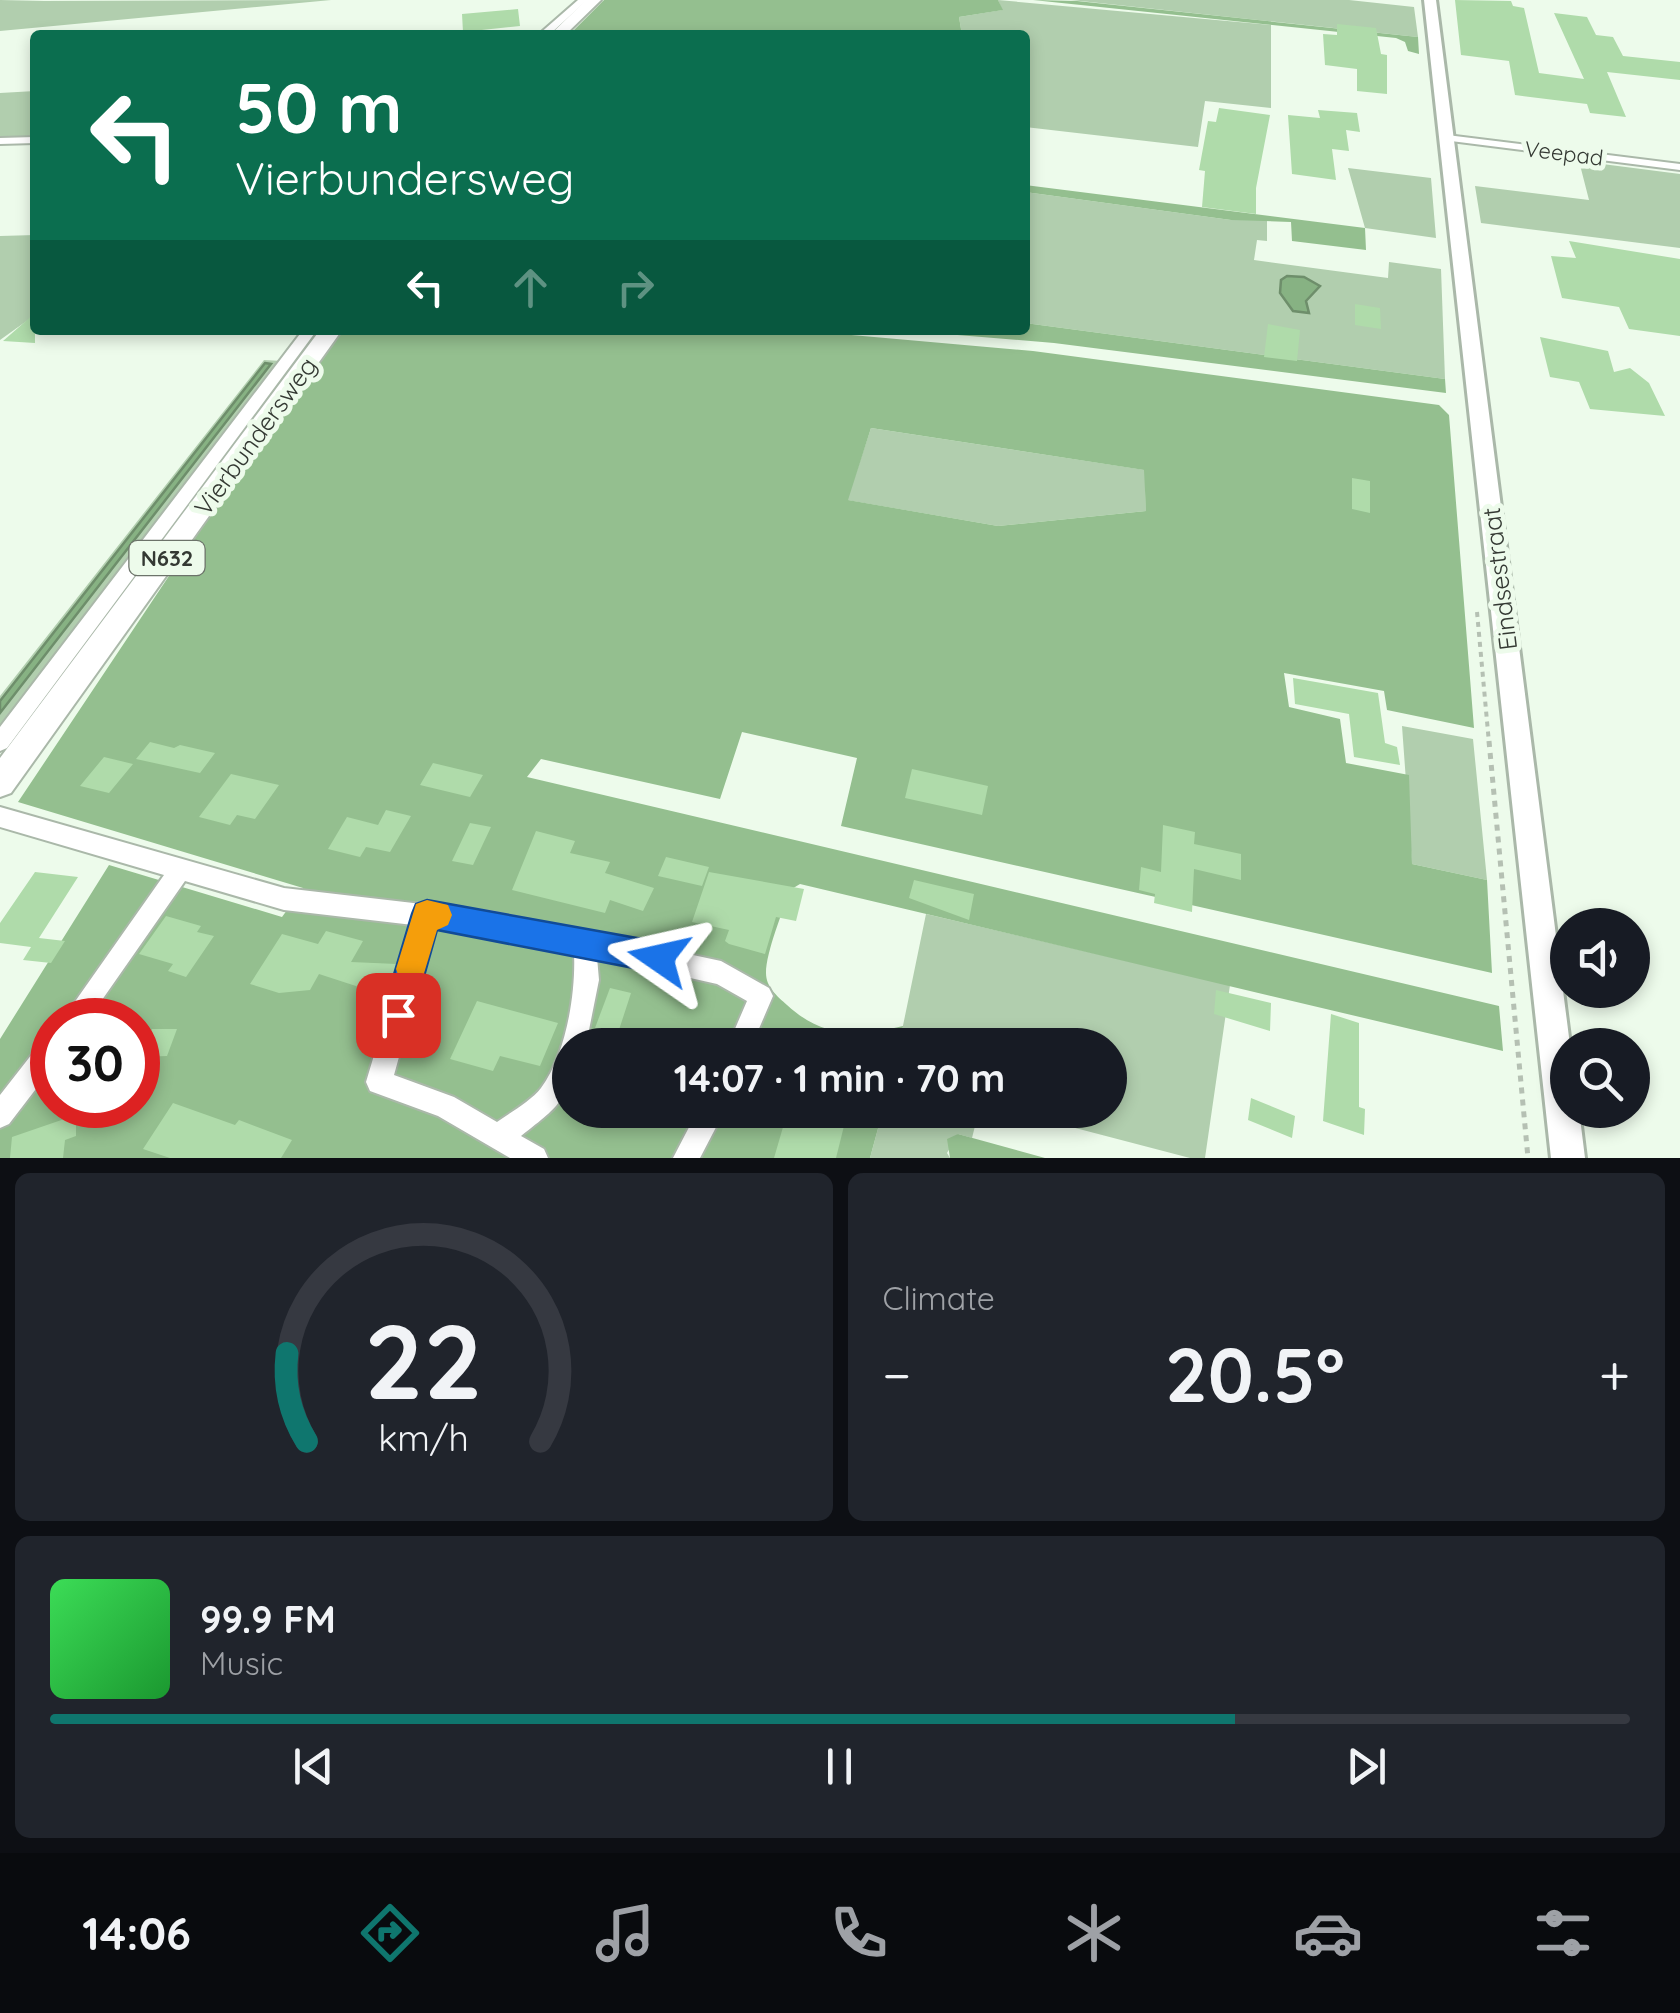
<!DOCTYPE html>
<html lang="en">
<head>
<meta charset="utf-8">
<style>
	body { margin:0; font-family:Quicksand,sans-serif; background:#20242c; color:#f1f3f6; height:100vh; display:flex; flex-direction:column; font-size:38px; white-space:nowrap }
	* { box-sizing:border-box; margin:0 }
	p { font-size:32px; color:#9ea1a6 }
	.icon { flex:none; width:55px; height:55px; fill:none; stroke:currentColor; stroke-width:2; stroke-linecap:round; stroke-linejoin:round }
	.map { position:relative; height:1158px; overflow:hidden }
	.sheet { display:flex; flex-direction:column; gap:15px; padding:15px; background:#0d0f14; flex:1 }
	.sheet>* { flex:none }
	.banner { position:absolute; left:30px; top:30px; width:1000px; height:305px; border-radius:10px; box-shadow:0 5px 15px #0003; background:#0b6e4f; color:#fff; overflow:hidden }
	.controls { position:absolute; left:1550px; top:908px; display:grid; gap:20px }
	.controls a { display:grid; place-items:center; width:100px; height:100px; border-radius:50%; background:#171b24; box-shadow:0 5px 15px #0003; font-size:50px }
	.speed { position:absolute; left:30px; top:998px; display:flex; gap:20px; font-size:50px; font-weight:700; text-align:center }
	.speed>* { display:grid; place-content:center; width:130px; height:130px; border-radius:50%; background:#171b24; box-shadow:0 5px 15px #0003; line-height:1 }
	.speed .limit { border:15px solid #d22; background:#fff; color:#111 }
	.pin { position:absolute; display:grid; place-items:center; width:85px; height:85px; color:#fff; margin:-42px; border-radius:20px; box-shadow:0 5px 15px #0006 }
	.me { position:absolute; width:110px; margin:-55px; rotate:281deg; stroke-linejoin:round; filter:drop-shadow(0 0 8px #0008) }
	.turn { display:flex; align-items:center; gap:35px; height:210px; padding:0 40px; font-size:45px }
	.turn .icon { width:130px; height:130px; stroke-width:2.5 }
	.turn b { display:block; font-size:70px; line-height:85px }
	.lanes { display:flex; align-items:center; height:95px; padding:0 40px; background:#0003; justify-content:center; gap:50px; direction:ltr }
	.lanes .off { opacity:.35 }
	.big { font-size:75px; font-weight:800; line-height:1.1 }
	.sheet .widget { flex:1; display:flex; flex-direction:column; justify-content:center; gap:15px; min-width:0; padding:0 35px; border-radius:15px; background:#20242c }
	.sheet .dial { align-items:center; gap:0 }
	.dial svg { height:260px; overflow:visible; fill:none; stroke:#363941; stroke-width:7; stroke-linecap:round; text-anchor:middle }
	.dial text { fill:#f1f3f6; stroke:none }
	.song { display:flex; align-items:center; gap:30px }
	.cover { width:120px; height:120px; border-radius:15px; background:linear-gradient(135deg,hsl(130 70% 55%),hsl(130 70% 35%)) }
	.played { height:10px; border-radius:5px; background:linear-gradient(90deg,#0f766e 75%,#363941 75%) }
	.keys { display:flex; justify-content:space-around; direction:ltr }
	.heat { display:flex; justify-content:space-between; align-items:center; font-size:55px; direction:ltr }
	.sheet .tiles { flex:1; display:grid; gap:15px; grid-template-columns:1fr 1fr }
	.widget:last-child { grid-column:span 2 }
	.trip { position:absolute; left:552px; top:1028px; width:575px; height:100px; border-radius:50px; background:#171b24; box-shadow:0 5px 15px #0003; font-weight:800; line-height:100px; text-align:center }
	.tabs { display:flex; height:160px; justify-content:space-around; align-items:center; background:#090b0e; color:#9ea1a6 }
	.tabs .icon { width:70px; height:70px }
	.tabs .selected { color:#0f766e }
	.tabs b { font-size:45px; color:#f1f3f6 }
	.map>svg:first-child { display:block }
</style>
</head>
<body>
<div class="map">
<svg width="1680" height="1158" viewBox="0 0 1680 1158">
	<rect width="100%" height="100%" fill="#edfbeb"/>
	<path fill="#b1ceae" d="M0 0 44 1 331 0 0 31Z
		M998 0 1271 25V108L1205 101 1198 147 1025 127V35H962L959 17 1002 10Z
		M1071 0H1349L1414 7 1418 37Z
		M35 91V138L0 139V93Z
		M1579 161 1680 174V248L1481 223 1475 186 1589 200Z
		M1348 168 1431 178 1436 238 1365 228Z
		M1025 192 1231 220 1267 219V241L1257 240 1254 260 1388 278 1389 262 1441 269 1445 379 1025 323Z
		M35 235V315L0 340V236Z
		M264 360 283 361 0 734V713L270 364 265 363 239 396 0 701V696Z
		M871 428 1145 470 1146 511 998 526 847 500Z
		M1402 726 1473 739 1487 880 1412 864Z
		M926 914 1230 985 1205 1158H1190L1006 1110H1110V1045H899Z
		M883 1110H979L972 1138 958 1134 947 1153 950 1158H870Z"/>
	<path fill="#94bf8f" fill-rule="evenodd" d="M604 0H998L1003 10 959 17 962 35H569Z
		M1033 0 1077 1 1418 37 1419 54 1408 51 1405 42 1396 38Z
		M1025 185 1365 228 1366 250 1292 241 1291 222 1231 220 1025 192Z
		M1025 323 1445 379 1446 393 1054 343 897 330H1025Z
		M341 330H795L1033 351 1439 405 1449 415 1474 728 1387 710 1384 691 1284 673 1289 707 1340 719 1346 763 1409 775 1412 864 1487 880 1492 973 841 826 857 758 742 732 720 799 541 759 527 777 1499 1006 1503 1051 800 884 790 890C783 911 766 952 766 973 766 987 777 996 787 1005 823 1038 857 1037 903 1026L899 1045H570V1110H883L870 1158H0V1039L109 865 282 917 303 888 18 802 203 525ZM871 428 1144 470 1146 511 998 526 848 500ZM52 1020H138V1105H52Z
		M958 1134 1045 1158H950L947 1139Z"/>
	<path fill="#87b283" stroke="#6e8e6b" stroke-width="2.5" d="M1287 276 1304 277 1320 286 1306 301 1309 313 1293 311 1280 293 1281 280Z
		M265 363 271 364 0 713V701Z"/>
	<path fill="#afdbaa" d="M1455 0 1511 1 1513 6 1524 8 1539 73 1584 79 1554 13 1587 17 1596 35 1613 37 1623 56 1680 62V80L1607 72 1626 117 1590 113 1587 104 1515 95 1509 61 1461 55Z
		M518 9 520 26 463 32 462 14Z
		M1337 24 1376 28 1381 54 1387 55V94L1357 91V69L1325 65 1323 34 1337 35Z
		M1219 108 1270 115 1256 188V214L1202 207 1205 171 1199 170 1208 121 1216 122Z
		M1318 110 1357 113 1360 132 1346 130 1349 151 1332 149 1336 180 1292 174 1288 115 1320 118Z
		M1569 241 1680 259V336L1629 329 1619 307 1562 298 1551 256 1576 258Z
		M1355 304 1380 308 1381 329 1355 325Z
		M35 313V343L3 341Z
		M1268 324 1300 330 1297 361 1264 357Z
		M1540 337 1608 351 1614 372 1630 368 1649 383 1665 416 1590 409 1579 382 1550 377Z
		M1352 478 1370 481V513L1352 509Z
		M1293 678 1378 693 1385 743 1397 747 1400 765 1354 757 1349 714 1295 704Z
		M150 742 174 748 180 745 215 753 200 773 136 759Z
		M104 757 133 764 109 793 80 786Z
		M433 763 483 775 470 797 420 785Z
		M912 769 988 786 982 815 905 798Z
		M231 774 279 785 255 819 237 815 230 825 199 817Z
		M386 810 411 816 390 852 366 847 360 857 328 849 347 817 378 825Z
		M470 823 491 827 473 865 452 861Z
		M1163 825 1195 832 1194 844 1241 854V880L1194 869 1192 912 1154 903 1155 894 1139 890 1141 867 1161 872Z
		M536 831 575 841 570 853 610 862 605 873 654 888 643 911 610 900 605 913 512 890Z
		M666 857 709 867 702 886 658 876Z
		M35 872 78 877 39 938 65 941 51 963 23 960 31 947 0 943V923Z
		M709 872 804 889 796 921 776 917 765 954 729 944 725 941 729 930 692 922Z
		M914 880 974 894 969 920 909 898Z
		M166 916 201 926 197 932 214 936 186 977 168 971 173 964 139 954Z
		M326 931 363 941 351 962 397 964 390 989 359 987 319 974 310 990 279 993 250 984 282 934 318 944Z
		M610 988 631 993 618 1033 595 1028Z
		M1216 990 1271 1003 1270 1031 1214 1014Z
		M477 1001 558 1023 540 1066 500 1056 493 1071 450 1059Z
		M1331 1014 1359 1023V1107L1365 1109 1364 1135 1323 1121Z
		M152 1029H177L167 1056 140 1057Z
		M1251 1098 1295 1116 1292 1138 1248 1120Z
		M173 1103 235 1125 239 1120 292 1140 281 1158H170L143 1149Z
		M788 1110H848L836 1158H774Z
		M76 1115V1136L65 1140 63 1158H10L12 1137Z"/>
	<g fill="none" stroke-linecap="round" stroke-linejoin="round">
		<g stroke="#aab8a9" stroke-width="4">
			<path id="minor" d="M578 0H587L549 35H538Z
				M1447 135 1680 164V170L1443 140 1442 138Z
				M35 137V143L0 144V138Z
				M303 330H317L7 748 0 751V727Z
				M0 807 284 888 491 912 721 961 769 988 773 996 752 1045H728L747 1001 717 984 597 957 599 980 586 1045H570C570 1100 563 1103 521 1136L544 1149 548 1158H510L438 1116 370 1091 366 1082 413 925 284 910 185 881 88 1020H62L164 875 0 827ZM435 927 491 934 574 952C576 994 566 1054 541 1088 531 1101 511 1112 497 1122L454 1097 394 1075Z
				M52 1037V1068L9 1124 0 1128V1095L43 1040Z
				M698 1110H725L700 1158H673Z"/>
		</g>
		<g stroke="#aab8a9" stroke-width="6">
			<path id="tertiary" d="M1424 0H1436L1570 1045 1568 1110H1579L1585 1158H1551Z"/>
		</g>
		<g stroke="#aab8a9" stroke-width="4">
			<path id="primary" d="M586 0H601L565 35H550Z
				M320 330H342L11 793 0 797V758Z"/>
		</g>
		<path stroke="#b5c0b3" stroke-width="4" stroke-dasharray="5 5" stroke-linecap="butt" d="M1477 612 1489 743"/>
		<path stroke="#b5c0b3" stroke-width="5" stroke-dasharray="6 6" stroke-linecap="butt" d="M1489 741 1528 1158"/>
		<use href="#minor" fill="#fff" fill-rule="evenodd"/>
		<use href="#tertiary" fill="#fff" fill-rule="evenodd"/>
		<use href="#primary" fill="#fff" fill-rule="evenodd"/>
	</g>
	<path fill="#1a73e8" stroke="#114b97" stroke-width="2.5" d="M427 900 659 942 670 947 674 958 670 968 659 973 437 930 413 1015 409 1026 398 1030 387 1026 382 1015 412 914 416 904Z"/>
	<path fill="#f59e0b" d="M427 900 448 905 452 915 448 925 437 930 422 980 411 985 400 980 396 969 416 904Z"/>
	<g text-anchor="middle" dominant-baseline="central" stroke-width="10" stroke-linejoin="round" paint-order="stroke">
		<g font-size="22" fill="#343933" stroke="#edfbeb">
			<text transform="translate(1564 153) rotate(7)">Veepad</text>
		</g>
		<rect fill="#edfbeb" stroke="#6c736a" stroke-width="2.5" x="129.5" y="541" width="75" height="34" rx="8"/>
		<g font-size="22" font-weight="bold" fill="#343933">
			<text x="167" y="558">N632</text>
		</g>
		<g font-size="25" fill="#343933" stroke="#edfbeb">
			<text transform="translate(255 436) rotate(-54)">Vierbundersweg</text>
			<text transform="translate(1499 579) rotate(-97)">Eindsestraat</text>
		</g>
	</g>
</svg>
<div class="controls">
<a><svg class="icon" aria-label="sound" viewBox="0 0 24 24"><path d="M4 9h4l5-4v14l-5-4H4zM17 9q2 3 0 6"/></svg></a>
<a><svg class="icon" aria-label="search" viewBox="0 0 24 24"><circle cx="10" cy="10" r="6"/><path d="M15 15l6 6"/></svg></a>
</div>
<div class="speed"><div class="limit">30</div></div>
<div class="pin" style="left:398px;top:1015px;background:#d93025"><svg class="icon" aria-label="arrive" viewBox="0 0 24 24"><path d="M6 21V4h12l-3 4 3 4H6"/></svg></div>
<svg class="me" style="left:659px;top:958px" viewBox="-20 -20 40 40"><path d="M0-17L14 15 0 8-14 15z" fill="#1a73e8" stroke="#fff" stroke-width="4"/></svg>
<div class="trip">14:07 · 1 min · 70 m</div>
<div class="banner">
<div class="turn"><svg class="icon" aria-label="left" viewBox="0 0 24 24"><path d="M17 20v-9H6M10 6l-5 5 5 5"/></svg><div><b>50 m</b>Vierbundersweg</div></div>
<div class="lanes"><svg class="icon" aria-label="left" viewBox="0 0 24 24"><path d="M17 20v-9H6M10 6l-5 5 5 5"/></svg><svg class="icon off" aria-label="ahead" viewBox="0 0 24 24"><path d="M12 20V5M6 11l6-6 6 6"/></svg><svg class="icon off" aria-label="right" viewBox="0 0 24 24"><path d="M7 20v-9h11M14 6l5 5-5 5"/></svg></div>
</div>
</div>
<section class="sheet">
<div class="tiles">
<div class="widget dial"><svg viewBox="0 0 100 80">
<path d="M14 69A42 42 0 1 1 86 69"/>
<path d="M14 69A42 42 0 0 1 8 42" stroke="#0f766e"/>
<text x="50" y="56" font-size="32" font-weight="700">22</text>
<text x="50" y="72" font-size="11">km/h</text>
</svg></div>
<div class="widget"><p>Climate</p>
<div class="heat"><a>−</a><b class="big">20.5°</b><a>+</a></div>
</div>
<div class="widget">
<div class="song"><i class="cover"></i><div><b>99.9 FM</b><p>Music</p></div></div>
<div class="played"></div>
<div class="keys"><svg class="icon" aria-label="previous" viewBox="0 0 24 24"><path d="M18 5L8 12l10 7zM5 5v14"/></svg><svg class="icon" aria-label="pause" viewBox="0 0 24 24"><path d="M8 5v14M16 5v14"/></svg><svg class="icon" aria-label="next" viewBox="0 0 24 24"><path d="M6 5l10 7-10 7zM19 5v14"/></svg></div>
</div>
</div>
</section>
<nav class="tabs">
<b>14:06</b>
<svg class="icon selected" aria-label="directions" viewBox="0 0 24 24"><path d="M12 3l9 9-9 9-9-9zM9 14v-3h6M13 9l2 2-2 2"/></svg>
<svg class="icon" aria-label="music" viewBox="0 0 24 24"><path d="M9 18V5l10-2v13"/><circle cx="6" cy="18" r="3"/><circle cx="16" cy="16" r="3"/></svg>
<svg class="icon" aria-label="phone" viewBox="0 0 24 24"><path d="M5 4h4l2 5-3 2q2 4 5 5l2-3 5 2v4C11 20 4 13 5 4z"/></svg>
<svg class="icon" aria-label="climate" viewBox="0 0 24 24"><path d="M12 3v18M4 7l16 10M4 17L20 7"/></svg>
<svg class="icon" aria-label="car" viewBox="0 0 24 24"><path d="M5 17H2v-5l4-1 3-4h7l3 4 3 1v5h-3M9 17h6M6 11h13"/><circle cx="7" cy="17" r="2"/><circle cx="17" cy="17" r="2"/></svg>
<svg class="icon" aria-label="filters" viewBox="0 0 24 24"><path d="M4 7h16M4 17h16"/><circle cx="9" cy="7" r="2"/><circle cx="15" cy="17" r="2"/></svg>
</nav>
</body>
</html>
